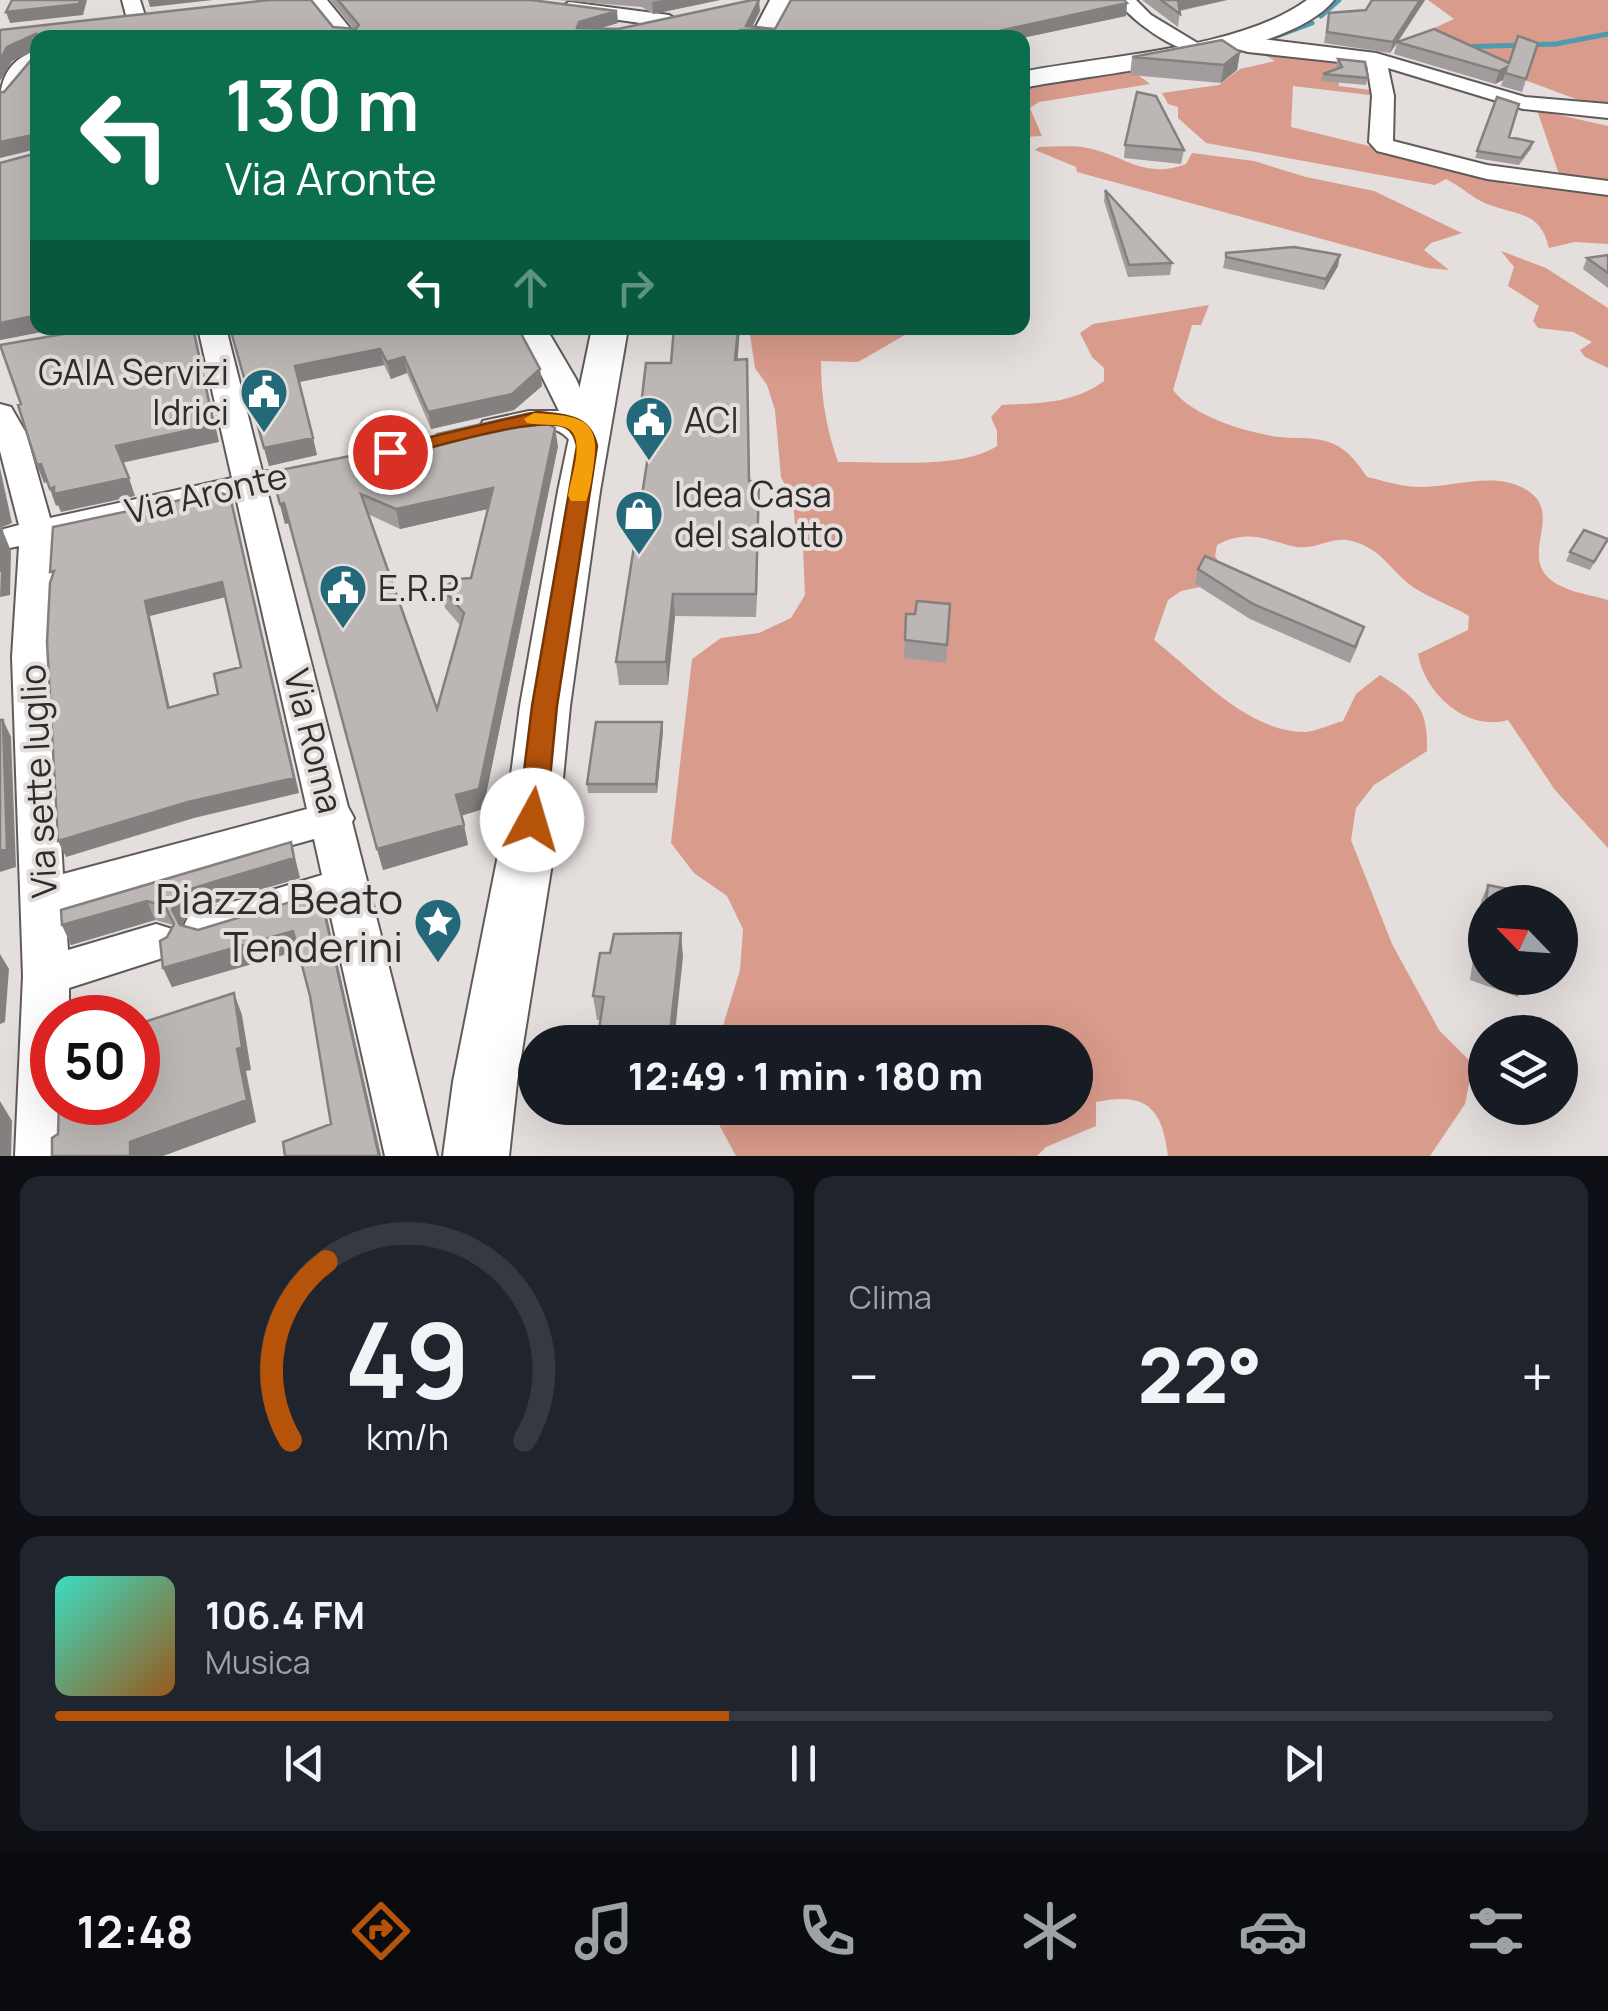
<!DOCTYPE html>
<html lang="it">
<head>
<meta charset="utf-8">
<style>
	body { margin:0; font-family:Manrope,sans-serif; background:#20242c; color:#f1f3f6; height:100vh; display:flex; flex-direction:column; font-size:38px; white-space:nowrap }
	* { box-sizing:border-box; margin:0 }
	p { font-size:32px; color:#9ea1a6 }
	.icon { flex:none; width:55px; height:55px; fill:none; stroke:currentColor; stroke-width:2; stroke-linecap:round; stroke-linejoin:round }
	.map { position:relative; height:1156px; overflow:hidden }
	.drawer { display:flex; flex-direction:column; gap:20px; padding:20px; background:#0d0f14; flex:1 }
	.drawer>* { flex:none }
	.top-card { position:absolute; left:30px; top:30px; width:1000px; height:305px; border-radius:20px; box-shadow:0 10px 40px #0002; background:#0b6e4f; color:#fff; overflow:hidden }
	.needle { width:65px; rotate:295deg }
	.buttons { position:absolute; left:1468px; top:885px; display:grid; gap:20px }
	.buttons a { display:grid; place-items:center; width:110px; height:110px; border-radius:50%; background:#171b24; box-shadow:0 10px 40px #0002; font-size:50px }
	.speed { position:absolute; left:30px; top:995px; display:flex; gap:20px; font-size:50px; font-weight:700; text-align:center }
	.speed>* { display:grid; place-content:center; width:130px; height:130px; border-radius:50%; background:#171b24; box-shadow:0 10px 40px #0002; line-height:1 }
	.speed .limit { border:15px solid #d22; background:#fff; color:#111 }
	.pin { position:absolute; display:grid; place-items:center; width:85px; height:85px; color:#fff; margin:-42px; border:5px solid #fff; border-radius:50%; box-shadow:0 2px 10px #0007 }
	.me { position:absolute; width:110px; margin:-55px; rotate:6deg; stroke-linejoin:round; filter:drop-shadow(0 0 8px #0008) }
	.turn { display:flex; align-items:center; gap:35px; height:210px; padding:0 30px; font-size:45px }
	.turn .icon { width:130px; height:130px; stroke-width:2.5 }
	.turn b { display:block; font-size:70px; line-height:85px }
	.lanes { display:flex; align-items:center; height:95px; padding:0 30px; background:#0003; justify-content:center; gap:50px; direction:ltr }
	.lanes .off { opacity:.35 }
	.big { font-size:75px; font-weight:800; line-height:1.1 }
	.drawer .tile { flex:1; display:flex; flex-direction:column; justify-content:center; gap:15px; min-width:0; padding:0 35px; border-radius:20px; background:#20242c }
	.drawer .dial { align-items:center; gap:0 }
	.dial svg { height:260px; overflow:visible; fill:none; stroke:#363941; stroke-width:7; stroke-linecap:round; text-anchor:middle }
	.dial text { fill:#f1f3f6; stroke:none }
	.song { display:flex; align-items:center; gap:30px }
	.cover { width:120px; height:120px; border-radius:15px; background:linear-gradient(135deg,hsl(170 70% 55%),hsl(30 70% 35%)) }
	.played { height:10px; border-radius:5px; background:linear-gradient(90deg,#b45309 45%,#363941 45%) }
	.keys { display:flex; justify-content:space-around; direction:ltr }
	.heat { display:flex; justify-content:space-between; align-items:center; font-size:55px; direction:ltr }
	.drawer .tiles { flex:1; display:grid; gap:20px; grid-template-columns:1fr 1fr }
	.tile:last-child { grid-column:span 2 }
	.trip { position:absolute; left:518px; top:1025px; width:575px; height:100px; border-radius:50px; background:#171b24; box-shadow:0 10px 40px #0002; font-weight:800; line-height:100px; text-align:center }
	.dock { display:flex; height:160px; justify-content:space-around; align-items:center; background:#090b0e; color:#9ea1a6 }
	.dock .icon { width:70px; height:70px }
	.dock .selected { color:#b45309 }
	.dock b { font-size:45px; color:#f1f3f6 }
	.map>svg:first-child { display:block }
</style>
</head>
<body>
<div class="map">
<svg width="1608" height="1156" viewBox="0 0 1608 1156">
	<rect width="100%" height="100%" fill="#e4dedc"/>
	<path fill="#d99b8b" d="M1428 0H1608V106L1576 99 1412 38 1454 19Z
		M1260 52 1371 63 1373 75 1338 72 1339 86 1378 91V96L1293 86 1291 127 1476 172 1477 177 1512 185 1608 193V244L1575 242 1549 248C1540 211 1519 216 1487 204 1472 198 1462 187 1446 179L1435 185 1206 143 1178 118V107L1168 104 1162 93 1219 85 1240 69 1275 61Z
		M1126 66 1150 84 1039 102 1030 108 1042 136 1023 137 1022 88Z
		M1533 109 1608 126V187L1562 183 1538 113Z
		M1039 147C1055 147 1072 145 1087 148 1124 155 1145 180 1186 164L1192 153 1254 161 1306 177 1374 191 1462 233 1431 243 1424 250 1449 270 1428 268 1077 172 1076 167 1035 150Z
		M1501 251 1546 268 1608 308V368L1585 357 1580 350 1592 342 1573 332 1538 328 1533 321 1539 306 1508 286 1514 267Z
		M1209 305 1201 325H1192L1173 390C1193 416 1240 430 1272 436 1293 440 1313 435 1334 444 1349 451 1358 464 1367 477 1385 481 1402 487 1420 487 1453 487 1489 473 1519 486 1567 507 1524 546 1545 574 1558 591 1588 594 1608 600V848L1555 790 1508 720C1467 732 1425 694 1418 654L1468 630 1469 616C1451 605 1431 599 1413 587 1391 572 1383 549 1352 541 1331 535 1314 552 1292 546 1262 538 1246 530 1217 545L1215 556 1223 569 1200 587 1181 591 1168 600 1154 640C1197 673 1246 732 1306 732 1317 731 1332 724 1343 721L1356 694 1380 675C1416 698 1428 706 1427 751L1374 785 1356 808 1351 840 1392 944 1439 1030 1473 1064 1465 1104 1430 1156H1168C1162 1107 1146 1092 1096 1102V1126L1046 1147 1037 1156H736L710 1108H1075V1042H718L740 970 743 929 727 896 694 873 671 843 692 659 721 638 759 633 791 618 805 595 803 547 795 524 793 503 781 477 775 410 767 385 755 368 749 328H947H917L858 362 821 361C821 398 826 427 838 462 883 461 961 470 997 446V431L991 417 1002 405C1039 403 1073 404 1104 381V368L1092 357 1080 333 1093 324Z"/>
	<g fill="none" stroke-linecap="round" stroke-linejoin="round">
		<path stroke="#4d9bae" stroke-width="5" d="M1321 16 1339 0
			M1272 38 1312 23
			M1457 47 1556 44 1608 34"/>
		<g stroke="#605b5a" stroke-width="4">
			<path id="minor" d="M122 0H140L152 38H132Z
				M308 0H327L358 38H338Z
				M1116 0H1136L1151 15 1204 47 1201 51C1176 55 1131 19 1116 0Z
				M569 2 669 15 679 21 669 27 562 12 560 8Z
				M1230 35 1376 53 1525 97 1608 104V118L1523 109 1388 68 1394 96 1393 141 1487 165 1608 181V195L1487 179 1377 151 1369 142 1372 96 1367 65 1248 52 1223 45 1220 41Z
				M38 50V64L8 102 0 103C0 77 11 58 38 50Z
				M198 328H226L262 471 283 472 288 479 283 486 267 490 348 807 354 818 352 822 437 1156H385L329 908 205 946 189 941 183 928 189 915 322 875 314 839 65 908 68 950 156 924 172 929 179 942 172 955 69 988V1018H52V1102H67V1156H15L23 976 12 657 19 546 0 550V530L19 525 0 451V404L11 407 26 433 50 518 232 478ZM236 497 307 809 63 874 50 657 54 538Z
				M518 328H546L576 379 599 433 602 440 597 447H575C548 407 518 443 483 435L479 428 483 421 529 411H559Z"/>
		</g>
		<g stroke="#605b5a" stroke-width="4">
			<path id="major" d="M770 0H794L775 38H750Z
				M1307 0H1334C1288 58 1097 73 1022 88V72C1106 55 1239 50 1307 0Z
				M592 328H628L600 491 570 706 559 820 517 1082 509 1156H443L453 1082 505 820 520 706 558 491Z"/>
		</g>
		<use href="#minor" fill="#fff" fill-rule="evenodd"/>
		<use href="#major" fill="#fff" fill-rule="evenodd"/>
	</g>
	<path fill="#a29d9c" fill-rule="evenodd" d="M330 0H531L618 23 601 28 618 29 760 11 752 27 775 29 1127 3 1126 16 1022 38H38V328H62L0 340V163L37 153V149L4 92 37 53V49L12 61 0 30 333 27 354 29Z
		M557 0H720L653 14 642 7Z
		M1142 0H1227L1180 11 1178 27Z
		M1425 0 1398 42 1509 63 1538 43 1522 92 1501 86 1503 80 1495 84 1394 54 1397 43 1390 53 1324 43 1329 13 1366 10Z
		M1240 52 1237 70 1221 83 1130 75 1132 57Z
		M1338 59 1368 78 1366 85 1321 81 1323 74 1338 69 1336 65Z
		M1497 97 1509 137 1533 142 1531 149 1519 165 1475 158Z
		M1125 145 1184 150 1181 164 1124 158Z
		M1105 190 1172 263 1170 275 1128 277 1104 201Z
		M1226 253 1338 266 1324 290 1223 268Z
		M1608 255V288L1583 269 1587 258Z
		M230 328 540 369 542 386 514 410 431 429 407 373 391 379 384 365 299 382 317 455 269 466Z
		M674 328H740L737 360 749 481H759L756 617 675 616 668 685H619L616 662 647 463 649 435H642L640 414 671 363Z
		M437 434 558 446 483 809 462 815 468 845 383 870 289 523 285 524 271 472 438 438ZM488 509 471 578 442 588 445 608 460 625 437 709 368 514 400 529Z
		M1608 539 1590 570 1566 561 1570 552Z
		M1198 569 1359 643 1350 663 1250 619 1195 584Z
		M950 604 946 663 904 658 906 614H915Z
		M663 731 657 793H588L587 784Z
		M291 842 300 878 188 911 182 925 198 930 320 893 326 913 381 1156H285L331 1124 310 996 298 951 172 987 163 968 167 937 173 925 155 920 71 945 62 925Z
		M1488 885 1545 902H1485V978H1526L1518 997 1470 980 1481 901Z
		M683 957 601 1020H597L593 996Z"/>
	<path fill="#84807f" d="M80 0H87L83 15 10 23 6 12Z
		M148 0H213L150 7Z
		M662 0H720L653 14 652 2Z
		M759 0 760 11 751 29 746 26Z
		M1178 0H1227L1176 11Z
		M1420 0H1425L1390 53 1393 42Z
		M1127 3 1126 16 1022 38H967Z
		M617 11 618 23 580 34 577 28 579 22Z
		M36 34 38 48 12 61 0 81V60L7 47Z
		M1240 52 1237 70 1221 83 1224 65Z
		M1507 67 1503 80 1495 84 1499 71Z
		M32 135 37 149 0 158V142Z
		M1340 255 1338 266 1324 290 1326 279Z
		M38 315V328H62L0 340V323Z
		M193 328H195L194 329 219 442 121 463 116 446Z
		M738 328H740L736 380 735 360Z
		M380 349 384 365 299 382 295 366Z
		M404 357 407 373 391 379 387 362Z
		M540 369 542 386 514 410 431 429 428 412Z
		M555 428 558 446 483 809 461 816 456 795Z
		M313 438 317 455 269 466 264 448Z
		M41 464 48 482 44 483 37 465Z
		M0 468 12 523 0 528Z
		M129 478 135 496 61 512 58 505 56 506 50 489Z
		M759 481V503L756 617V594Z
		M493 488 496 507 400 529 396 509Z
		M230 496 299 793 194 818 66 857 58 841 188 802 294 778Z
		M284 503 289 523 285 524 280 504Z
		M2 529 11 551 10 595 0 597Z
		M222 582 226 597 150 616 173 723 168 708 145 601Z
		M673 594 675 616 668 685 666 662Z
		M0 718 3 724V720L11 737 16 867 0 872Z
		M662 722 663 731 657 793 656 784Z
		M464 825 468 845 383 870 377 849Z
		M291 842 300 878 188 911 180 930 172 910 180 892Z
		M320 893 326 913 381 1156H379Z
		M147 901 155 920 71 945 62 925Z
		M293 931 300 950 172 987 163 968Z
		M681 933 683 957 674 1042H669Z
		M0 954 9 969 5 1022 0 1024Z
		M234 993 242 1015 251 1070 246 1071 256 1122 163 1156H130V1142L237 1049Z
		M0 1101 12 1121 11 1156H0Z"/>
	<path fill="#bcb7b5" stroke="#84807f" stroke-width="2.5" fill-rule="evenodd" d="M12 0H80L79 4 6 12Z
		M269 0H311L333 27 356 29 359 25 338 0H531L617 11 579 22 577 28 618 29 752 0H759L746 26 775 29 791 0H1124L1127 3 967 38H778L770 29 740 30 736 38H38V315L0 323V163L37 153V139L32 135 0 142V92H4L37 53 36 34 7 47 0 60V30Z
		M1161 0H1178L1180 14Z
		M1372 0H1420L1393 42 1327 32 1329 13 1366 10Z
		M1434 29 1509 63 1518 36 1538 43 1526 79 1505 73 1507 67 1499 71 1397 42Z
		M1222 40 1240 52 1224 65 1132 57Z
		M1338 59 1365 62 1368 78 1323 74 1342 67Z
		M1137 92 1156 96 1184 150 1125 145Z
		M1497 97 1519 104 1509 137 1533 142 1521 158 1477 151Z
		M1105 190 1172 263 1129 265Z
		M1294 247 1340 255 1326 279 1226 257V253Z
		M1608 255V273L1587 258Z
		M98 328H193L214 425 116 446 129 478 54 494V487L50 489 41 464 37 465 18 405 21 404 0 345Z
		M230 328H518L540 369 512 394 428 412 404 357 387 362 380 349 295 366 313 438 264 448Z
		M674 328H738L735 360 747 359 749 481H759L756 594H673L666 662H616L647 463 650 414H640L646 363H671Z
		M530 413 555 428 479 789 456 795 464 825 377 849 284 503 280 504 271 472 439 438 437 434ZM493 488 471 578 458 579 442 588 464 613 437 709 361 494 396 509Z
		M218 492 230 496 294 778 188 802 58 841 47 642 50 583 54 571 50 572 53 527ZM222 582 241 667 214 674 218 694 168 708 145 601Z
		M0 529H2L0 572Z
		M1584 530 1608 539 1594 562 1570 552Z
		M1205 556 1364 627 1355 647 1253 604 1198 569Z
		M917 601 950 604 947 645 905 640 906 614H915Z
		M0 720H3L7 849 0 851Z
		M596 722H662L656 784H587Z
		M291 842 294 858 180 892 172 910 180 925 198 930 320 893 379 1156H285L283 1142 331 1124 310 996 293 931 163 968 160 941 167 937 174 924 165 906 147 901 62 925 61 910Z
		M1488 885 1546 897 1545 902H1486Z
		M1485 909V967L1477 964Z
		M681 933 669 1042H597L604 997 593 996 600 953H610L614 934Z
		M234 993 242 1047 237 1049 247 1100 130 1142V1156H52V1138L58 1134 59 1102H138V1024Z"/>
	<path fill="#b45309" stroke="#753606" stroke-width="2.5" d="M537 412C564 415 590 414 597 446L557 706 546 820 542 827 532 830 522 827 518 820 532 706 577 446C575 438 573 431 565 427 535 415 426 450 390 458L380 452 383 448Z"/>
	<path fill="#f59e0b" d="M534 413C571 416 602 414 594 462 592 475 591 489 586 501H571L568 496C570 480 587 437 567 428 556 423 539 426 527 423L524 419Z"/>
	<defs>
		<g id="civic-pin" transform="scale(2.5)"><path d="M0 17L-7.5 6A9.5 9.5 0 1 1 7.5 6Z" fill="#246979" stroke="#e4dedc"/><path d="M-.6-6.5H3V-4.5H.6V-3L4-1V1h2V6H-6V1h2V-1L-.6-3ZM-1.2 2.5V6h2.4V2.5Z" fill="#fff"/></g>
		<g id="shop-pin" transform="scale(2.5)"><path d="M0 17L-7.5 6A9.5 9.5 0 1 1 7.5 6Z" fill="#246979" stroke="#e4dedc"/><path d="M-5-2.5h2.3a2.7 3.5 0 0 1 5.4 0H5L5.5 6h-11ZM-1.5-2.5h3a1.5 2.3 0 0 0-3 0Z" fill="#fff"/></g>
		<g id="sight-pin" transform="scale(2.5)"><path d="M0 17L-7.5 6A9.5 9.5 0 1 1 7.5 6Z" fill="#246979" stroke="#e4dedc"/><path d="M0-6L1.8-2.2L6-1.7L2.9 1.2L3.7 5.4L0 3.3L-3.7 5.4L-2.9 1.2L-6-1.7L-1.8-2.2Z" fill="#fff"/></g>
	</defs>
	<g fill-rule="evenodd">
		<use href="#civic-pin" x="264" y="392"/>
		<use href="#civic-pin" x="649" y="420"/>
		<use href="#shop-pin" x="639" y="514"/>
		<use href="#civic-pin" x="343" y="588"/>
		<use href="#sight-pin" x="438" y="922"/>
	</g>
	<g text-anchor="middle" dominant-baseline="central" stroke-width="8" stroke-linejoin="round" paint-order="stroke">
		<g font-size="35" fill="#2f2d2c" stroke="#e4dedc" text-anchor="start">
			<text x="229" y="372" text-anchor="end">GAIA Servizi<tspan x="229" dy="40">Idrici</tspan></text>
			<text x="684" y="420">ACI</text>
			<text x="674" y="494">Idea Casa<tspan x="674" dy="40">del salotto</tspan></text>
			<text x="378" y="588">E.R.P.</text>
		</g>
		<g font-size="35" fill="#2f2d2c" stroke="#e4dedc">
			<text transform="translate(206 493) rotate(-13)">Via Aronte</text>
			<text transform="translate(314 741) rotate(76)">Via Roma</text>
			<text transform="translate(38 781) rotate(-93)">Via sette luglio</text>
		</g>
		<g font-size="42" fill="#2f2d2c" stroke="#e4dedc" text-anchor="end">
			<text x="403" y="898">Piazza Beato<tspan x="403" dy="48">Tenderini</tspan></text>
		</g>
	</g>
</svg>
<div class="buttons">
<a><svg class="needle" viewBox="-14 -14 28 28"><path d="M0-13l5 13h-10z" fill="#e53935"/><path d="M0 13l5-13h-10z" fill="#9ea1a6"/></svg></a>
<a><svg class="icon" aria-label="layers" viewBox="0 0 24 24"><path d="M12 4l9 5-9 5-9-5zM3 14l9 5 9-5"/></svg></a>
</div>
<div class="speed"><div class="limit">50</div></div>
<div class="pin" style="left:390px;top:452px;background:#d93025"><svg class="icon" aria-label="arrive" viewBox="0 0 24 24"><path d="M6 21V4h12l-3 4 3 4H6"/></svg></div>
<svg class="me" style="left:532px;top:820px" viewBox="-20 -20 40 40"><circle r="19" fill="#fff"/><path d="M0-13L10 11 0 6-10 11z" fill="#b45309"/></svg>
<div class="trip">12:49 · 1 min · 180 m</div>
<div class="top-card">
<div class="turn"><svg class="icon" aria-label="left" viewBox="0 0 24 24"><path d="M17 20v-9H6M10 6l-5 5 5 5"/></svg><div><b>130 m</b>Via Aronte</div></div>
<div class="lanes"><svg class="icon" aria-label="left" viewBox="0 0 24 24"><path d="M17 20v-9H6M10 6l-5 5 5 5"/></svg><svg class="icon off" aria-label="ahead" viewBox="0 0 24 24"><path d="M12 20V5M6 11l6-6 6 6"/></svg><svg class="icon off" aria-label="right" viewBox="0 0 24 24"><path d="M7 20v-9h11M14 6l5 5-5 5"/></svg></div>
</div>
</div>
<section class="drawer">
<div class="tiles">
<div class="tile dial"><svg viewBox="0 0 100 80">
<path d="M14 69A42 42 0 1 1 86 69"/>
<path d="M14 69A42 42 0 0 1 25 14" stroke="#b45309"/>
<text x="50" y="56" font-size="32" font-weight="700">49</text>
<text x="50" y="72" font-size="11">km/h</text>
</svg></div>
<div class="tile"><p>Clima</p>
<div class="heat"><a>−</a><b class="big">22°</b><a>+</a></div>
</div>
<div class="tile">
<div class="song"><i class="cover"></i><div><b>106.4 FM</b><p>Musica</p></div></div>
<div class="played"></div>
<div class="keys"><svg class="icon" aria-label="previous" viewBox="0 0 24 24"><path d="M18 5L8 12l10 7zM5 5v14"/></svg><svg class="icon" aria-label="pause" viewBox="0 0 24 24"><path d="M8 5v14M16 5v14"/></svg><svg class="icon" aria-label="next" viewBox="0 0 24 24"><path d="M6 5l10 7-10 7zM19 5v14"/></svg></div>
</div>
</div>
</section>
<nav class="dock">
<b>12:48</b>
<svg class="icon selected" aria-label="directions" viewBox="0 0 24 24"><path d="M12 3l9 9-9 9-9-9zM9 14v-3h6M13 9l2 2-2 2"/></svg>
<svg class="icon" aria-label="music" viewBox="0 0 24 24"><path d="M9 18V5l10-2v13"/><circle cx="6" cy="18" r="3"/><circle cx="16" cy="16" r="3"/></svg>
<svg class="icon" aria-label="phone" viewBox="0 0 24 24"><path d="M5 4h4l2 5-3 2q2 4 5 5l2-3 5 2v4C11 20 4 13 5 4z"/></svg>
<svg class="icon" aria-label="climate" viewBox="0 0 24 24"><path d="M12 3v18M4 7l16 10M4 17L20 7"/></svg>
<svg class="icon" aria-label="car" viewBox="0 0 24 24"><path d="M5 17H2v-5l4-1 3-4h7l3 4 3 1v5h-3M9 17h6M6 11h13"/><circle cx="7" cy="17" r="2"/><circle cx="17" cy="17" r="2"/></svg>
<svg class="icon" aria-label="filters" viewBox="0 0 24 24"><path d="M4 7h16M4 17h16"/><circle cx="9" cy="7" r="2"/><circle cx="15" cy="17" r="2"/></svg>
</nav>
</body>
</html>
